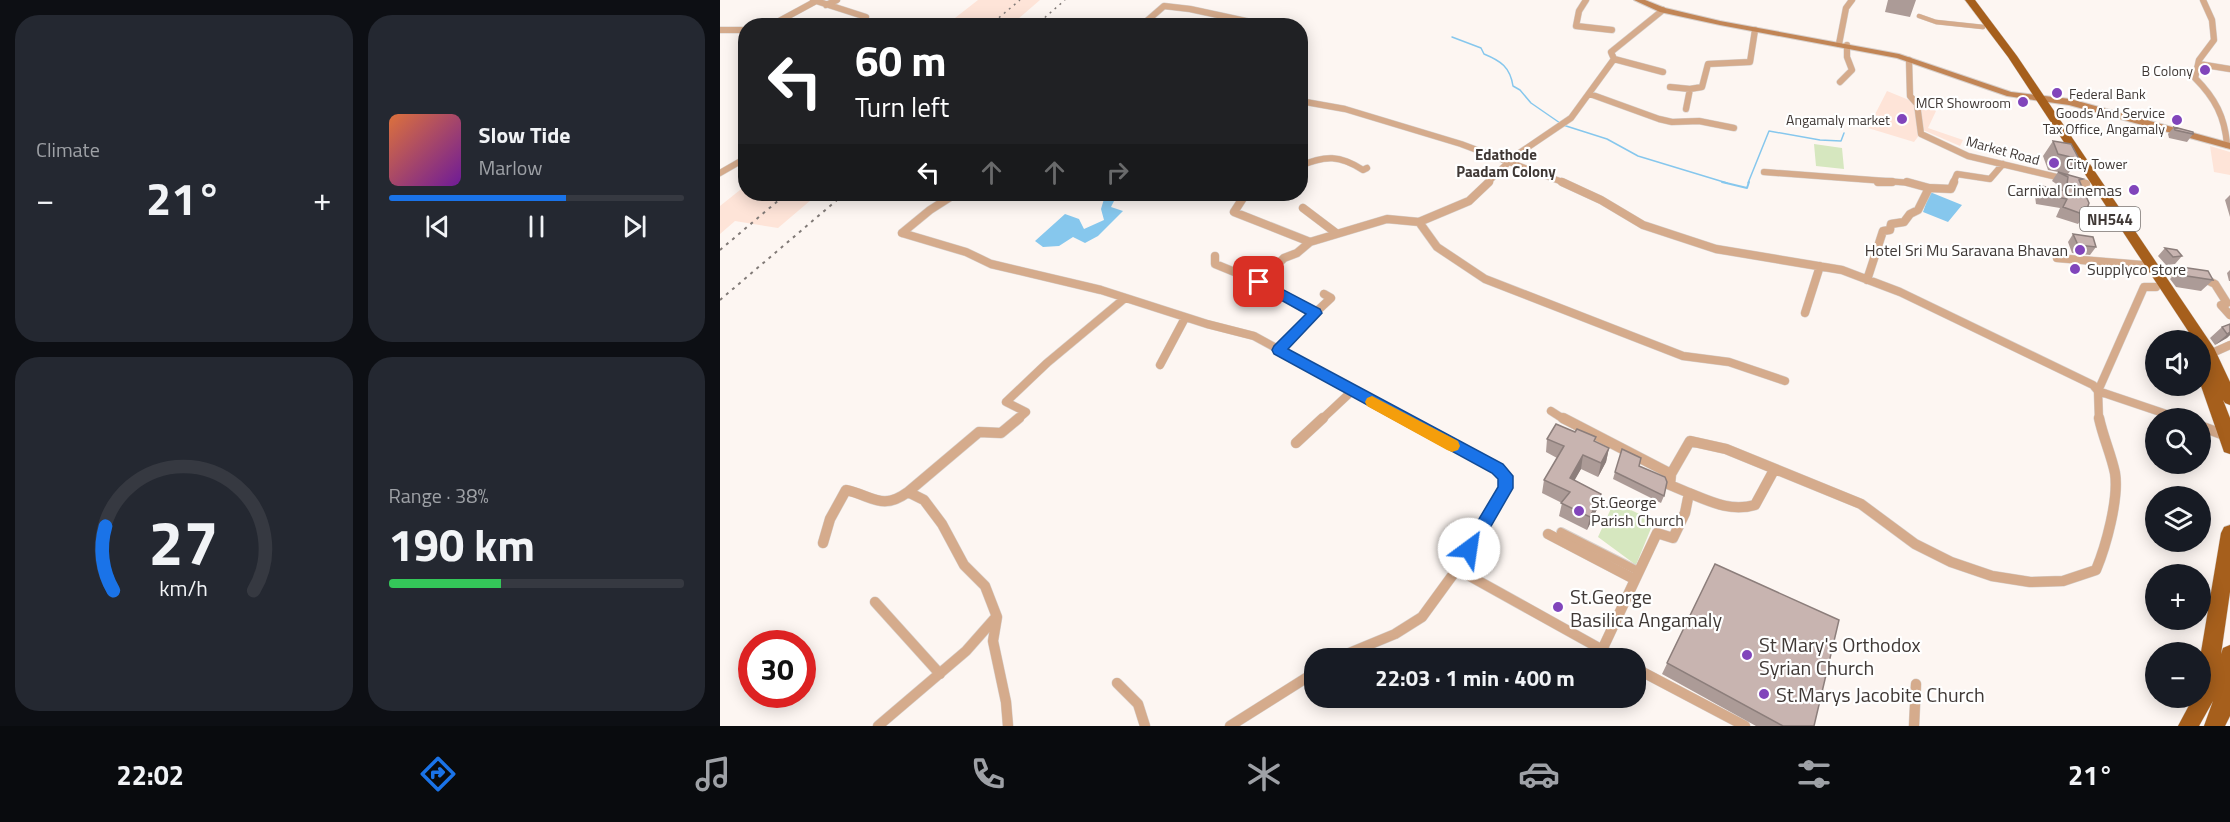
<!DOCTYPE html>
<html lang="en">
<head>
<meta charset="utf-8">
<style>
	body { margin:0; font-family:"Titillium Web",sans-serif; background:#242831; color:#f1f3f6; height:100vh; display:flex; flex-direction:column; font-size:22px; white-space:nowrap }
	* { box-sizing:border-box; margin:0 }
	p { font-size:20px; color:#9ea1a6 }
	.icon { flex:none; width:33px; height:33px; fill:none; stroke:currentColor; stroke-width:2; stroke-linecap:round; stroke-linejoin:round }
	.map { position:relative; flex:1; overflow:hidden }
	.sheet { display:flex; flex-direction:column; gap:15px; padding:15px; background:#0d0f14; width:720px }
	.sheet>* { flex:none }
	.banner { position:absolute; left:18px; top:18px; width:570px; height:183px; border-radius:24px; box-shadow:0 3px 15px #0003; background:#202124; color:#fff; overflow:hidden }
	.controls { position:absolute; left:1425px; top:330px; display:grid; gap:12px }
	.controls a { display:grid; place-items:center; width:66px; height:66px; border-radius:50%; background:#171b24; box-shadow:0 3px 15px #0003; font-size:30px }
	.speed { position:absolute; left:18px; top:630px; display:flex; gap:12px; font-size:30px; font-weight:700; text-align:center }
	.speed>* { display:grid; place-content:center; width:78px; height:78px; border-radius:50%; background:#171b24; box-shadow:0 3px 15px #0003; line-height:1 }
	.speed .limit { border:9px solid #d22; background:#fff; color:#111 }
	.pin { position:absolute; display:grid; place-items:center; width:51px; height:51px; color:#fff; margin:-26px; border-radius:12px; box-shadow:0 3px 9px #0006 }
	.me { position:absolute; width:66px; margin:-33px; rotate:31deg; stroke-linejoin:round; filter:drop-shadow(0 0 4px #0008) }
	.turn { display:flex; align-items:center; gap:21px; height:126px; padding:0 18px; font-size:27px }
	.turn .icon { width:78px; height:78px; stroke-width:2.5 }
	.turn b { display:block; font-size:42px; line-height:51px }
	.lanes { display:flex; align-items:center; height:57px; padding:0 18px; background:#0003; justify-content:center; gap:30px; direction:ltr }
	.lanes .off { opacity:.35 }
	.big { font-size:45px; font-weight:700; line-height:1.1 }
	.sheet .widget { flex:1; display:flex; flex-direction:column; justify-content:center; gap:9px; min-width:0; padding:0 21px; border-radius:24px; background:#242831 }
	.sheet .dial { align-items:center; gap:0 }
	.dial svg { height:156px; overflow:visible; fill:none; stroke:#363941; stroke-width:7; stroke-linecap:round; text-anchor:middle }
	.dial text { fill:#f1f3f6; stroke:none }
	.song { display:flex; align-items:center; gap:18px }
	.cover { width:72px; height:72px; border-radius:9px; background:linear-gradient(135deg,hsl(20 70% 55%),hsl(280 70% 35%)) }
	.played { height:6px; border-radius:3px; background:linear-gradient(90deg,#1a73e8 60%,#363941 60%) }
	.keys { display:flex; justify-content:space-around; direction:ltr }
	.heat { display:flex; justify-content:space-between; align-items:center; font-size:33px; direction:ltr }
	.charge { height:9px; border-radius:4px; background:linear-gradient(90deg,#34c759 38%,#363941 0) }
	.sheet .tiles { flex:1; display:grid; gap:15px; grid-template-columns:repeat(2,1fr) }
	.trip { position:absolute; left:584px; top:648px; width:342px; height:60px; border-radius:24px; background:#171b24; box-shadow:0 3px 15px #0003; font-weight:700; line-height:60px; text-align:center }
	.menu { display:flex; height:96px; justify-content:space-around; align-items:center; background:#090b0e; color:#9ea1a6 }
	.menu .icon { width:42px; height:42px }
	.menu .selected { color:#1a73e8 }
	.menu b { font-size:27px; color:#f1f3f6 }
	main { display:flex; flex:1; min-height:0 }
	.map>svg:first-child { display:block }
</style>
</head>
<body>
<main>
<section class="sheet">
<div class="tiles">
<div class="widget"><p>Climate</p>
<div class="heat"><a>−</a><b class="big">21°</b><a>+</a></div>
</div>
<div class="widget">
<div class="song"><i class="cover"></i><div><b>Slow Tide</b><p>Marlow</p></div></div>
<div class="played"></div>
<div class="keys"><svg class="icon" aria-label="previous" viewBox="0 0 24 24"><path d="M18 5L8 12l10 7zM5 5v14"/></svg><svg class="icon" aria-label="pause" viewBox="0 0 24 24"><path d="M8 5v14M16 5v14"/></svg><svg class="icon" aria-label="next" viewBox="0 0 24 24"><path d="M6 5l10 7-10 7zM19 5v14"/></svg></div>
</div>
<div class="widget dial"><svg viewBox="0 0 100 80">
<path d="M14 69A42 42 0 1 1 86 69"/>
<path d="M14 69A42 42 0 0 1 10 36" stroke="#1a73e8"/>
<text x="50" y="56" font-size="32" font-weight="700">27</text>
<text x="50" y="72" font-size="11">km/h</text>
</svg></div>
<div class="widget"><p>Range · 38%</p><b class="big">190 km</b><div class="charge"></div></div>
</div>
</section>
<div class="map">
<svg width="1510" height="726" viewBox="0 0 1510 726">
	<rect width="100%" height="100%" fill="#fdf6f2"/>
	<path fill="#fee4d8" d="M258 0H320L291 25H226Z
		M1167 91 1216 111 1208 128 1243 140 1240 146 1203 130 1194 142 1148 128Z
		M1490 146 1510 152V175L1494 172Z
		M25 186 26 194H98L58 228 15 221 0 234V206Z"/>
	<path fill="#d6e7bf" d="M1094 144 1122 148 1124 169 1096 166Z
		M894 502 934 521 916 565 878 537Z"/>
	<path fill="#86c7ed" d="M1210 192 1242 205 1228 222 1203 212Z
		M384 199H395L391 207 403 211 378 236 365 243 353 237 339 246 323 247 315 241 345 214 359 219 364 229 384 220 381 209Z"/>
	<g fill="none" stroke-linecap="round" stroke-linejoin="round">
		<path stroke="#86c7ed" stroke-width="1.5" d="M732 37 761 48 764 54C781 61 790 67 793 86L800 90 811 103 840 123
			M843 125 887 139 918 156 1007 183
			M1028 183 1049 131 1100 140 1121 141 1124 133"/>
		<path stroke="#86c7ed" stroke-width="2" d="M1002 182 1027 188 1029 182"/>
		<g stroke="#d7d0cc" stroke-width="5">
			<path id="pedestrian-far1" d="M1199 16 1216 22 1263 27"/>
		</g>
		<g stroke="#d7d0cc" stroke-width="10">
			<path id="pedestrian" d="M841 532 918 571"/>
		</g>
		<g stroke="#d7d0cc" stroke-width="7">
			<path id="minor-far2" d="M93 0 146 17 140 22 146 26
				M866 0 859 11 856 26 892 30
				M1483 0 1492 20 1494 40 1479 60 1475 78C1495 98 1505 117 1507 145
				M106 5 117 0
				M50 26 96 1
				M421 26 444 6 470 9 535 23
				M0 30H26
				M1119 44 1126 8 1132 0
				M894 59 943 72
				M1189 60 1190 96 1197 104 1201 134 1248 156 1362 183
				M1479 64 1510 69
				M1120 82 1132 70 1127 57V45
				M950 87 970 89 982 87 988 64 1030 62 1035 30
				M870 94 939 119 952 122 979 121 1014 128
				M580 101 625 109 741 144 845 183
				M966 109 970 89
				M580 166C605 155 620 155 643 170L647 168
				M1044 172 1192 183
				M0 173 26 158
				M767 183 795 156 851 118 894 59 891 52 943 10
				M1233 183 1237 174 1270 179 1283 164"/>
		</g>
		<g stroke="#d7d0cc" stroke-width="9">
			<path id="minor-far1" d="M842 182 881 200 923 225 996 249 1122 270 1180 292 1373 385 1378 391 1458 418
				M1158 182H1172
				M1187 182 1209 188
				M1356 182 1366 184
				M529 194 523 198 514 212 590 242 577 253 564 258 539 282 595 313 558 350
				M583 208 616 233
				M699 222 717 247 765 279 963 356 1009 362 1065 381
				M182 233 246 252 271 264 381 290 487 324 534 336 688 420
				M182 233 210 210 235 194
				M590 242 667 219 699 222 749 201 769 182
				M495 256V264L539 282
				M1337 258 1422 265
				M1434 270 1465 275
				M1483 278 1495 284 1507 303 1501 305 1510 315
				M1147 280 1163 231 1170 230 1171 224 1184 222 1190 214 1198 210 1209 188 1231 189 1234 182
				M595 313 611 298 604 294
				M1085 313 1100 266
				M1490 354 1510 345
				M440 365 465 318
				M831 411 845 420
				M297 420 306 412 286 402 327 363 405 298
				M601 420 632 391
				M1379 420 1378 391 1424 287H1436"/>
		</g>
		<g stroke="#d7d0cc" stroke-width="11">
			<path id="minor" d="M685 418 777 468 785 476V488L737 569
				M843 418 951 474 970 441 1006 449 1141 504 1195 544 1231 562 1272 576 1310 582 1343 581 1376 570C1386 546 1399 499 1395 473 1391 454 1383 437 1379 418
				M1480 426 1507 436
				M576 443 603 418
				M188 492 259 432 281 433 299 418
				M969 493C991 502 1011 512 1035 505L1054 470
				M828 534 914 579
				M103 543 110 519 126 490C153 496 162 511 188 492L204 500 222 524 244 565 265 586 277 617 273 641 286 702 288 726
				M155 602 220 674
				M882 650 937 533 953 538 965 513 969 493 950 485 951 474
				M617 658 675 634 702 617 737 569 897 658
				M915 668 1025 726
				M397 683 418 704 425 726
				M158 726 246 651 276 617
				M510 726 594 673
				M1194 726 1196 684"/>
		</g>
		<g stroke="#d7d0cc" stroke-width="2">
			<path id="secondary" d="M914 0H925L945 8 1000 21 1179 54 1291 92 1350 99 1510 143V149L1349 105 1287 96 1177 58 1000 25 940 12Z"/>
		</g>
		<g stroke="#d7d0cc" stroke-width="1">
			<path id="trunk" d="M1245 0H1255L1297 56 1494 348 1510 382V405L1505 403 1503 400 1510 418V454L1504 452 1480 383V357L1485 359 1480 351V340H1474L1288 57Z
				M1510 525V592L1501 654 1503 648 1510 645V716L1505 726H1484L1493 701 1479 726H1458L1473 698H1480V658L1501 533 1504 527Z"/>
		</g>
		<use href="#pedestrian-far1" stroke="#d5ab8c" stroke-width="4.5"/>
		<use href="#pedestrian" stroke="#d5ab8c" stroke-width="8"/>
		<use href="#minor-far2" stroke="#d5ab8c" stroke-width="6"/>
		<use href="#minor-far1" stroke="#d5ab8c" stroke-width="8"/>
		<use href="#minor" stroke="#d5ab8c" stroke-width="10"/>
		<use href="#secondary" fill="#c28555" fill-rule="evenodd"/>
		<use href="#trunk" fill="#a65f1c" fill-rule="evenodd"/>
		<path stroke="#817a77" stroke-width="1.5" stroke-dasharray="2 4.5" stroke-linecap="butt" d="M269 26 300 0
			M315 26 345 0"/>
		<path stroke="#817a77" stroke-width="2" stroke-dasharray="3 5" stroke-linecap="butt" d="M0 250 66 194
			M0 300 124 194"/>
	</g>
	<path fill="#ac9b97" d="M1168 0H1196L1190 17 1165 12Z
		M1454 127 1473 134 1467 142 1449 138 1448 134Z
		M1333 141 1359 159 1348 174 1360 182 1365 215 1358 224 1336 217 1340 208 1316 204 1315 196 1321 186 1341 190V187L1332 181 1338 172 1328 170 1323 156Z
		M1510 195V217L1505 200Z
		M1353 234 1376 247 1370 255 1352 253 1348 242Z
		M1445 248 1462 256 1455 264 1446 265 1438 256Z
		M1461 267 1493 280 1481 291 1456 287 1450 279Z
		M1510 270V281H1509L1507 273Z
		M1510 324V335L1495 345 1490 338 1502 327Z
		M827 439 876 442 889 448 886 462 878 477 861 469 854 480 881 494 878 507 867 530 839 516 842 503 822 493 824 480 837 458 826 452Z
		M919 466 944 496 941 503 893 479 895 472Z
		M995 564 1094 726H1036L942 674Z"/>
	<path fill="#8c7e7b" d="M1510 332V335L1507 338 1495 345Z
		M889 448 886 462 878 477 881 463Z
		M863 455 861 469 848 492 850 478Z
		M881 494 878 507 867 530 870 517Z"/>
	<path fill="#c8b4b0" stroke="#8c7e7b" stroke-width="1.5" d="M1454 127 1473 132V134L1455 130Z
		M1333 141 1351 144 1359 159 1338 154Z
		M1338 172 1363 179 1359 180 1369 203 1365 215 1343 207 1347 199 1322 194 1321 186 1346 191 1348 177Z
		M1353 234 1373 237 1376 247 1358 245Z
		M1445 248 1457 250 1462 256 1453 257Z
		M1461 267 1488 271 1493 280 1467 276Z
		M1510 324V332L1507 334 1502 327Z
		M836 424 855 432 857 429 876 437 874 441 889 448 881 463 863 455 850 478 881 494 870 517 841 503 850 492 824 480 844 446 827 439Z
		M902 449 921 458 919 466 945 477 947 482 944 496 895 472Z
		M995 564 1119 620 1094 726H1063L947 663Z"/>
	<path fill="#1a73e8" stroke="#114b97" stroke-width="1.5" d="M539 277 600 309 602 313 568 349 783 464 793 476V488L755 554 749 556 743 554 741 549 778 487V479L772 473 554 354 552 350 554 346 586 314 534 285 533 282Z"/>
	<path fill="#f59e0b" d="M652 396 738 441 740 446 738 450 732 452 727 450 647 406 645 402 647 398Z"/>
	<g fill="#8145bb" stroke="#fff" stroke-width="2">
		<circle cx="1485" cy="70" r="6"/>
		<circle cx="1337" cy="93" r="6"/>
		<circle cx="1303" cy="102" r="6"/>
		<circle cx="1182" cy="119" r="6"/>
		<circle cx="1457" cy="120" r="6"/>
		<circle cx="1334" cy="163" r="6"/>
		<circle cx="1414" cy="190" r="6"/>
		<circle cx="1360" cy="250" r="6"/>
		<circle cx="1355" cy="269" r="6"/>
		<circle cx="859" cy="511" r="6"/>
		<circle cx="838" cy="607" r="6"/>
		<circle cx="1027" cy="655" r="6"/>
		<circle cx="1044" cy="694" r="6"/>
	</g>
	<g text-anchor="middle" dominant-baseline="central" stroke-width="4.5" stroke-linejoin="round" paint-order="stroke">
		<g font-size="14" fill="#403936" stroke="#fff" text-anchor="end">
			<text x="1473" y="70">B Colony</text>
			<text x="1349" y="93" text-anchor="start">Federal Bank</text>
			<text x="1291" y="102">MCR Showroom</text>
			<text x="1445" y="112">Goods And Service<tspan x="1445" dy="16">Tax Office, Angamaly</tspan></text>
			<text x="1170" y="119">Angamaly market</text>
			<text x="1346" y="163" text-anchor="start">City Tower</text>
		</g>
		<g font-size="14" fill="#403936" stroke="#fff">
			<text transform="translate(1283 150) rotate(15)">Market Road</text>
		</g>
		<g font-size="15" font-weight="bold" fill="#403936" stroke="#fff">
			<text x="786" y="154">Edathode<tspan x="786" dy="17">Paadam Colony</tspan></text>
		</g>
		<rect fill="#fff" stroke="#797472" stroke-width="1.5" x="1360" y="207" width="60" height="24" rx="4.5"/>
		<g font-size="15" font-weight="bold" fill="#403936">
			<text x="1390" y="219">NH544</text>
		</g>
		<g font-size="16" fill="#403936" stroke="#fff" text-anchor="end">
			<text x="1402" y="190">Carnival Cinemas</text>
			<text x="1348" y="250">Hotel Sri Mu Saravana Bhavan</text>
			<text x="1367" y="269" text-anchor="start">Supplyco store</text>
			<text x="871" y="502" text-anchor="start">St.George<tspan x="871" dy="18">Parish Church</tspan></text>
		</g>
		<g font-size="20" fill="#403936" stroke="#fff" text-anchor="start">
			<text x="850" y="596">St.George<tspan x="850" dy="23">Basilica Angamaly</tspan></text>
			<text x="1039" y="644">St Mary's Orthodox<tspan x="1039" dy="23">Syrian Church</tspan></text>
			<text x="1056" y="694">St.Marys Jacobite Church</text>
		</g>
	</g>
</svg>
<div class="controls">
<a><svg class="icon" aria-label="sound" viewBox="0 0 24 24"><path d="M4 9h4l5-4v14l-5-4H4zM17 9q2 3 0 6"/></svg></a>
<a><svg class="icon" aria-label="search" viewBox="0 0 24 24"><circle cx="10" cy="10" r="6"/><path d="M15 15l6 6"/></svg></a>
<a><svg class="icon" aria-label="layers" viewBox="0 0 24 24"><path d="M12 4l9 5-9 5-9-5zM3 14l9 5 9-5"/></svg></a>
<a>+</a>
<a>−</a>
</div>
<div class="speed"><div class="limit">30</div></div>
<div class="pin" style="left:539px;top:282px;background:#d93025"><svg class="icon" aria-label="arrive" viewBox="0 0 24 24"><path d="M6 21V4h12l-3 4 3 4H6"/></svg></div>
<svg class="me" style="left:749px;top:549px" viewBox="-20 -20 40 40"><circle r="19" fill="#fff"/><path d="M0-13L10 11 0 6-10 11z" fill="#1a73e8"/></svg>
<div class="trip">22:03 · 1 min · 400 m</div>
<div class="banner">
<div class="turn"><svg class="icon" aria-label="left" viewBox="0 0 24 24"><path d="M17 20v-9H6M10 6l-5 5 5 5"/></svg><div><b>60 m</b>Turn left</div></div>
<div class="lanes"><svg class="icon" aria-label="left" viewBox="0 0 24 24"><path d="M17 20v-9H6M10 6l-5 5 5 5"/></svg><svg class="icon off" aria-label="ahead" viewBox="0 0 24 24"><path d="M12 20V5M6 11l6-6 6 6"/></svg><svg class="icon off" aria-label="ahead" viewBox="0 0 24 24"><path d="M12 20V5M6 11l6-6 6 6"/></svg><svg class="icon off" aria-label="right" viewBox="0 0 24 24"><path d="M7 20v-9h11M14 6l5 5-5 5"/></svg></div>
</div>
</div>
</main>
<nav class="menu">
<b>22:02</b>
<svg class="icon selected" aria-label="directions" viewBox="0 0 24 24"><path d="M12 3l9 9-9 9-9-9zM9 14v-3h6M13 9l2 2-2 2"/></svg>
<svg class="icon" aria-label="music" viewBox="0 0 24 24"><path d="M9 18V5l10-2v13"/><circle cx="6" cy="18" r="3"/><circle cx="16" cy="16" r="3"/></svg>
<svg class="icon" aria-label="phone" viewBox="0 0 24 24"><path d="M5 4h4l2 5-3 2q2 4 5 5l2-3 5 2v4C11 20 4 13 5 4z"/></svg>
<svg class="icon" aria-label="climate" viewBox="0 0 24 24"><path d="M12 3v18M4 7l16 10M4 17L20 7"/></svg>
<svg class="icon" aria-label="car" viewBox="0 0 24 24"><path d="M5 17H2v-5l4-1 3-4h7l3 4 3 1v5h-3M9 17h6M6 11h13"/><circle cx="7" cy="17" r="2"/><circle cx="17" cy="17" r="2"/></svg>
<svg class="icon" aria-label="filters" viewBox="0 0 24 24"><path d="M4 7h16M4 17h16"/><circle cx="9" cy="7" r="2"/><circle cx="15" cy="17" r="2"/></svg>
<b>21°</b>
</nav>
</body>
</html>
